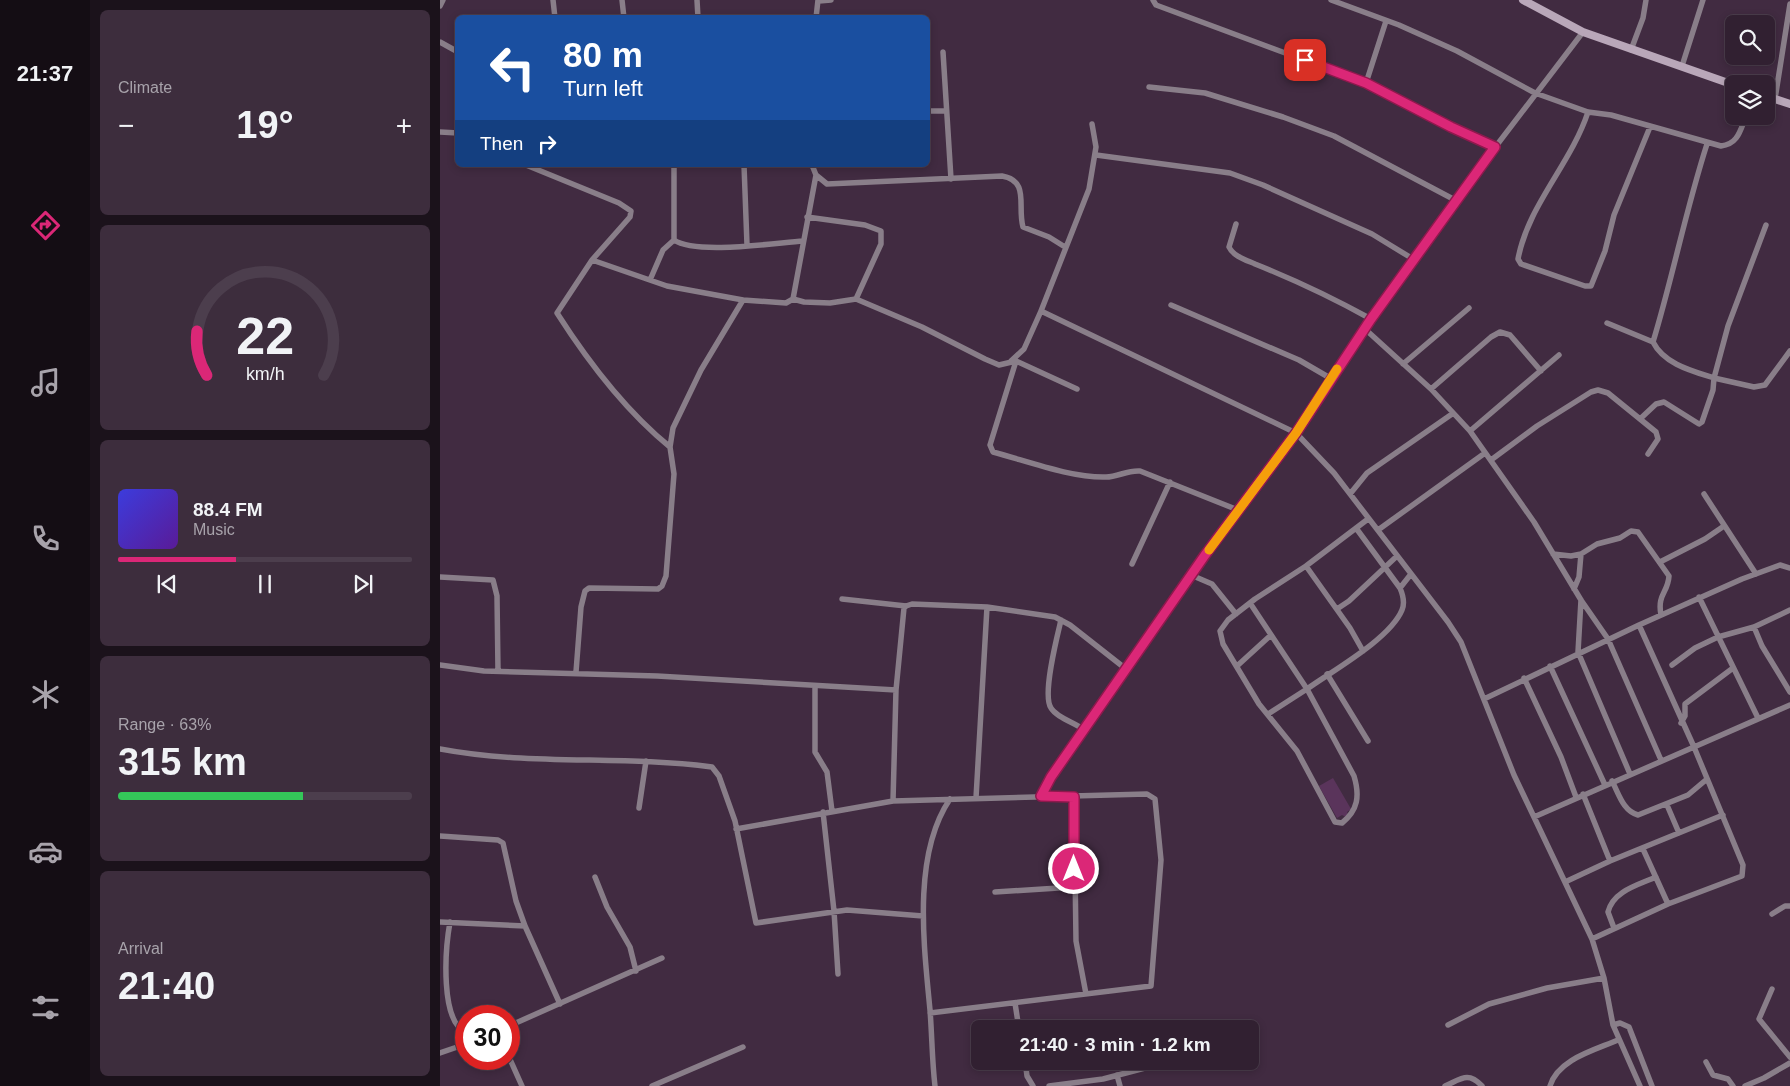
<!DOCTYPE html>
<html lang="en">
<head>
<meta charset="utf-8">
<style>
	body { margin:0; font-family:Helvetica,sans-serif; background:#3d2d3d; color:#f1f3f6; height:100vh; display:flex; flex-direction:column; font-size:19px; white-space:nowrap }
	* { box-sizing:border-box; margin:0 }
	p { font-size:16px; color:#a8a3ab }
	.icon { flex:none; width:28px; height:28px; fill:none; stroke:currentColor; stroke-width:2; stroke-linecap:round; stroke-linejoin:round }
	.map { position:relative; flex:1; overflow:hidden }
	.details { display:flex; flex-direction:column; gap:10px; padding:10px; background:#1b121b; width:350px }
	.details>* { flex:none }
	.guide { position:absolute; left:15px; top:15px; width:475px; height:152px; border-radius:8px; box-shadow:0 2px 8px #0003,0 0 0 1px #4c3e4d; background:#1a4fa0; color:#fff; overflow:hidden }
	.buttons { position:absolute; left:1285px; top:15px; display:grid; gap:10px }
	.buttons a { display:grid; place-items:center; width:50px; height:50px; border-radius:8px; background:#312031; box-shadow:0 2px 8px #0003,0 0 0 1px #4c3e4d; font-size:25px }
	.speed { position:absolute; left:15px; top:1005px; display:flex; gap:10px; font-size:25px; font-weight:700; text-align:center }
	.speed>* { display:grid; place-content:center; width:65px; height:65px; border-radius:50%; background:#312031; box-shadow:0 2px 8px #0003,0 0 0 1px #4c3e4d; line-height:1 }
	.speed .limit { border:8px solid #d22; background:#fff; color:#111 }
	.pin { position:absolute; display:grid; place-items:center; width:42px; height:42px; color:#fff; margin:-21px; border-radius:10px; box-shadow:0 2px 8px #0006 }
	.me { position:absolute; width:55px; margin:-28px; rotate:0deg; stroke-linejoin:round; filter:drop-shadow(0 0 4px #0008) }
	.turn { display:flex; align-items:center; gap:18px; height:105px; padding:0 25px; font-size:22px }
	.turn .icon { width:65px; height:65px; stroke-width:2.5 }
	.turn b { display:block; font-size:35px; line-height:42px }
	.then { display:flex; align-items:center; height:48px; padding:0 25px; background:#0003; gap:10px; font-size:19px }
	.big { font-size:38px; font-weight:700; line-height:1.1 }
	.details .card { flex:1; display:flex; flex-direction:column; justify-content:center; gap:8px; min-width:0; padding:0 18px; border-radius:8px; background:#3d2d3d }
	.details .dial { align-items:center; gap:0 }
	.dial svg { height:130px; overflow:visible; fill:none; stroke:#4c3e4d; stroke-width:7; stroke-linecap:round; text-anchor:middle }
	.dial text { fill:#f1f3f6; stroke:none }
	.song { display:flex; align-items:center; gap:15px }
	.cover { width:60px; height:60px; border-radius:8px; background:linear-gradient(135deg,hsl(240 70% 55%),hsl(270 70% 35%)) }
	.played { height:5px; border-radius:2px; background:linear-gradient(90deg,#db2777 40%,#4c3e4d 40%) }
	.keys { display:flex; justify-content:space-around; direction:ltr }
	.heat { display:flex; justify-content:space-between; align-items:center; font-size:28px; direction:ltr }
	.charge { height:8px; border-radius:4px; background:linear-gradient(90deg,#34c759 63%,#4c3e4d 0) }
	.trip { position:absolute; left:531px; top:1020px; width:288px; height:50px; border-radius:8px; background:#312031; box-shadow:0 2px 8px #0003,0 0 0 1px #4c3e4d; font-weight:700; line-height:50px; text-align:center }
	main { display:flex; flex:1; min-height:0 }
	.dock { display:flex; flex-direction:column; width:90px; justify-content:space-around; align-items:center; background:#140d14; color:#a8a3ab }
	.dock .icon { width:35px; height:35px }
	.dock .current { color:#db2777 }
	.dock b { font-size:22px; color:#f1f3f6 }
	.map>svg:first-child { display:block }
</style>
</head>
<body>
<main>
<nav class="dock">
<b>21:37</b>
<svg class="icon current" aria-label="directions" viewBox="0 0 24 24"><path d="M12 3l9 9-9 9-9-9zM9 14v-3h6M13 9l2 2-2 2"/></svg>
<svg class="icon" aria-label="music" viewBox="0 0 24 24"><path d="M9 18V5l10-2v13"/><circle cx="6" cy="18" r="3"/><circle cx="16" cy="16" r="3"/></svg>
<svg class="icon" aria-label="phone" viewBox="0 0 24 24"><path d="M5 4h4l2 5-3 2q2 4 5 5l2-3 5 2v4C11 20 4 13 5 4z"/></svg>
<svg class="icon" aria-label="climate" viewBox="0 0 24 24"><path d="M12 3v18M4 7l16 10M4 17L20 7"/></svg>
<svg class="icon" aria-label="car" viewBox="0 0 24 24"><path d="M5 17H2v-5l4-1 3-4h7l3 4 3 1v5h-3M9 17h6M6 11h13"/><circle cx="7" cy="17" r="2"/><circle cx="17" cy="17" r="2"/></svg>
<svg class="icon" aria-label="filters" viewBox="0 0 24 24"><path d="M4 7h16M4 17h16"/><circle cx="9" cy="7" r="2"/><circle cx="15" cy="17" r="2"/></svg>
</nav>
<section class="details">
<div class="card"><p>Climate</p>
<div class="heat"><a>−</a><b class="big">19°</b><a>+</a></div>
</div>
<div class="card dial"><svg viewBox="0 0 100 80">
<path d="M14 69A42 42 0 1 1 86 69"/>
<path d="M14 69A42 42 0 0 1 8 42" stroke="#db2777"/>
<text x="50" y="56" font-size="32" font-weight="700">22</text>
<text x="50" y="72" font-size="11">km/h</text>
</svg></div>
<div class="card">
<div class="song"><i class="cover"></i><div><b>88.4 FM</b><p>Music</p></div></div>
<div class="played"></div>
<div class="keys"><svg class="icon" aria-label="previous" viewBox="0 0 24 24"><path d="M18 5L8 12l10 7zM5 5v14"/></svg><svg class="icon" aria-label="pause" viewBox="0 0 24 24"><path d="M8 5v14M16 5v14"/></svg><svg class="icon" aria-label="next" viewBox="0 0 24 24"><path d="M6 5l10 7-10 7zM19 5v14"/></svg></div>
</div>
<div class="card"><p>Range · 63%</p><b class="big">315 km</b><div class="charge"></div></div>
<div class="card"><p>Arrival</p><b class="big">21:40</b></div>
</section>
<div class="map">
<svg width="1350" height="1086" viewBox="0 0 1350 1086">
	<rect width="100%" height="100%" fill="#412b41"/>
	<path fill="#5a345b" d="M893 778 911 809 907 812 908 815 906 817 902 815 897 818 879 786Z"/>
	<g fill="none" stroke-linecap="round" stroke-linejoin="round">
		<path stroke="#897e89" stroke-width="5.5" d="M113 0 115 18
			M182 0 184 18
			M257 0 258 18
			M713 0 716 5 926 83 1011 127 1055 147
			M891 0 959 25 1017 51 1095 93 1148 112 1171 115 1281 146C1298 144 1300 131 1306 116
			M379 1 391 0
			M0 6 3 0
			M376 18 378 0
			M0 42 18 52
			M1191 50 1203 18 1206 0
			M503 52 511 179
			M1242 66 1263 0
			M926 83 946 21
			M709 87 765 93 843 117 894 136 1015 200
			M1335 99 1350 4
			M488 111H506
			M1148 112C1131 164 1088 205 1078 259L1081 264 1145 286H1151L1165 251 1174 215 1210 127
			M0 132 18 133
			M656 155 790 173 823 185 932 234 973 259
			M86 165 179 203 191 211 190 217 152 260 117 313C147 360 187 412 230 447
			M234 165V240C256 255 334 243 363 241
			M304 165 307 245
			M372 165 376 175 387 184 562 176C590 181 577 206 583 227L609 237 625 247
			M367 217 425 225 441 231V244L416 299
			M796 224 789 247C793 256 806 260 815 264 855 280 893 298 931 319
			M152 260 227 286 303 300
			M210 280 223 250 234 240
			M353 299 364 302 390 303 416 299 482 327 545 359 559 365 576 361 637 389
			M731 305 859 360 890 378
			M601 311 856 433 894 473 1008 622 1021 642 1074 775 1152 939 1164 978 1173 1025 1200 1086
			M1167 323 1213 342C1233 276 1246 209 1267 144
			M925 329 991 389 1030 431 1094 522 1141 600 1168 639 1221 760
			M1213 342C1224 364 1252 371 1274 378L1288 326 1326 225
			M571 361 584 349 601 311 649 189 656 147 652 124
			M576 361 550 445 553 452C587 461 631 478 666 477 678 477 687 470 700 471L798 510
			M963 364 1029 308
			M991 389 1051 337 1060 332 1070 335 1101 371
			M1200 419 1216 404 1224 402 1259 424 1262 422 1273 390 1274 378 1314 387 1325 385 1350 351
			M1030 431 1119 355
			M1051 460 1097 426 1151 392 1158 390 1168 393 1216 432 1218 439 1208 454
			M910 494 927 473 1012 414
			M1264 494 1316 574
			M928 519 866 566 815 599 788 620 780 631 783 644 819 704 857 751 895 822 902 823C918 810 920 796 914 776L867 689C892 671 950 639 962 610 965 603 963 595 960 588L971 574
			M916 528 960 588
			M938 530 1045 453
			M1113 554 1131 556 1141 554 1157 544 1180 538 1191 531 1198 532 1229 576C1228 593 1217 594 1221 615
			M1220 562 1265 539 1284 526
			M692 564 730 482
			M866 566 910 628 923 651
			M751 575 772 584 796 614
			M0 577 53 580 57 596 58 671
			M1134 589 1139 577 1141 554
			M1259 597 1318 718
			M402 599 466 606 472 604 547 607 615 617 630 625 686 669
			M1141 600 1138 652 1190 774
			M810 603 867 689 828 714
			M897 609 909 601 957 556
			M621 620C617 637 602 695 611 708 616 717 635 723 643 729
			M1199 625 1302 579 1340 565 1350 568
			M1314 627 1322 646 1350 692
			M0 665 44 671 217 676 456 690
			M1232 665 1255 648 1278 637 1314 627 1350 610
			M797 666 831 635
			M1110 666 1165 785
			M136 672 141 607 145 591 149 588 218 589 222 586 226 576 234 474 230 447 233 428 261 370 303 300 346 303 353 299 376 175
			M887 674 928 741
			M1084 678 1121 757 1136 797
			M375 686V752L387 772 392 811
			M1044 699 1199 625 1254 747 1094 817
			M1241 723 1245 716V704L1293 668
			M0 749C89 766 182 755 272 767L279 776 295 821 316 923 407 910 483 916
			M1172 781C1179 794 1183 811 1198 815L1248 795 1267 779
			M1143 794 1170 861
			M601 796 611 777 650 718 765 555 856 433 890 378 1015 200 1143 32
			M634 797 636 941 646 994
			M536 798 547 607
			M453 801 456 690 464 608 466 606
			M1227 805 1239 833
			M199 808 206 761
			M383 812 394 911 398 974
			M296 829 453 801 707 794 715 799 721 860 711 986 490 1013
			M0 836 58 840 63 843 76 901 85 926 120 1004
			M1203 849 1228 904
			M155 877 167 907 190 947 196 971
			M1125 882 1170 861 1283 815
			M555 892 634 887
			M1332 914 1345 906H1350
			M0 922 85 926
			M10 922C5 950 0 1022 26 1032
			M1174 928 1168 912C1173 891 1198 885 1216 877
			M1152 939 1228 904 1302 876 1303 865 1254 747 1350 705
			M1332 989 1319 1019 1350 1057
			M575 1003 579 1029
			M1008 1025 1049 1004 1107 988 1164 978
			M1173 1025 1180 1023 1189 1027 1212 1086
			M69 1026 222 958
			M0 1053 26 1044
			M69 1057 82 1086
			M585 1061 587 1076 593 1086
			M1266 1062 1273 1075 1288 1079 1293 1086
			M677 1075 680 1086
			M212 1086 303 1047
			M495 1086C492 1061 492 1035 490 1010 484 946 472 855 510 799
			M609 1086 663 1079 724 1063
			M1005 1086C1021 1079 1028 1071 1042 1086
			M1110 1086C1118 1059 1155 1050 1178 1040
			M1305 1086 1324 1078 1350 1063"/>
		<path stroke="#b9a7b9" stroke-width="8" d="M1083 0 1143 32 1294 85
			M1326 96 1350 104"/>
	</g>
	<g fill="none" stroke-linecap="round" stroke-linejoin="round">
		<g stroke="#8e194d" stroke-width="12">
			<path id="route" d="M634 869V797L601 796 611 777 765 555 856 433 931 319 1055 147 1011 127 926 83 865 60"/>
		</g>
		<use href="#route" stroke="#db2777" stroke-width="9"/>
		<path stroke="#f59e0b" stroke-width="9" d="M769 550 856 433 897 369"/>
	</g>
</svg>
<div class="buttons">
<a><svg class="icon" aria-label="search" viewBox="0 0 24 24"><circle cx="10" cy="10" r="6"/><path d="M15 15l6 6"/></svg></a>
<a><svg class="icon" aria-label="layers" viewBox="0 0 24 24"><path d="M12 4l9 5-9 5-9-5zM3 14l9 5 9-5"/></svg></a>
</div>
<div class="speed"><div class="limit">30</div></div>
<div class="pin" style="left:865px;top:60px;background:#d93025"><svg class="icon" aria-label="arrive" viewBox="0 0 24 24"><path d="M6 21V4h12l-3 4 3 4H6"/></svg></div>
<svg class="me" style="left:634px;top:869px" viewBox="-20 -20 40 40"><circle r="17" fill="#db2777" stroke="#fff" stroke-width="3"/><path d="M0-11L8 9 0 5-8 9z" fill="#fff"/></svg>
<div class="trip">21:40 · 3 min · 1.2 km</div>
<div class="guide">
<div class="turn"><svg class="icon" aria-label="left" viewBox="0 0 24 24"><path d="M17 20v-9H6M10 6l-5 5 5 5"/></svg><div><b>80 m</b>Turn left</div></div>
<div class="then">Then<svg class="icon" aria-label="right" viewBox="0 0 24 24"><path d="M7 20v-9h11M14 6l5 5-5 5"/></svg></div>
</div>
</div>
</main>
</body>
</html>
